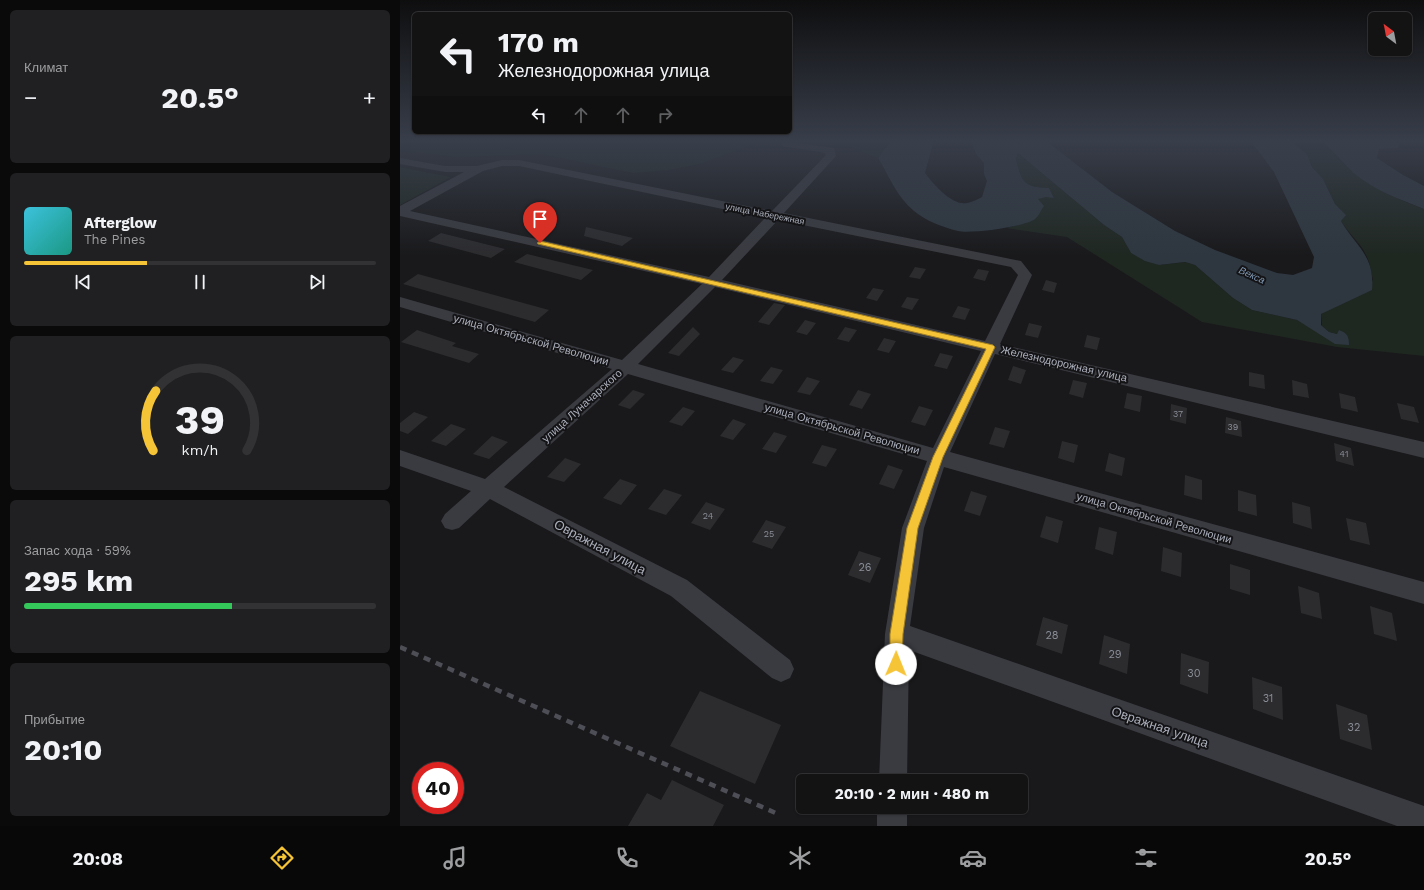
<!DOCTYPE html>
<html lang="ru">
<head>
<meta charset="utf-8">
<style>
	body { margin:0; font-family:"Work Sans",sans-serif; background:#202022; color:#f1f3f6; height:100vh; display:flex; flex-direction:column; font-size:15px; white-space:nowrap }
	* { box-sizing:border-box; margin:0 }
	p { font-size:13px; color:#9d9ea0 }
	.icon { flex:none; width:22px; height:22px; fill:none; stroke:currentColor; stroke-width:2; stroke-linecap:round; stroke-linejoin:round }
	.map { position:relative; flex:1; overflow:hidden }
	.side { display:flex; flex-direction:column; gap:10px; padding:10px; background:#0a0a0b; width:400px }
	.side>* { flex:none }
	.guide { position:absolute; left:12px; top:12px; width:380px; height:122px; border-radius:6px; box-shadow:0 1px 3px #0004,0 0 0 1px #323234; background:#131314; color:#f1f3f6; overflow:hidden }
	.needle { width:26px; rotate:328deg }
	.controls { position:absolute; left:968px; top:12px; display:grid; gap:8px }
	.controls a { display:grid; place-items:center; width:44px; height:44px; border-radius:6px; background:#131314; box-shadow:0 1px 3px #0004,0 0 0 1px #323234; font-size:20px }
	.speed { position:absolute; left:12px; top:762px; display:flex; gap:8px; font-size:20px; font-weight:700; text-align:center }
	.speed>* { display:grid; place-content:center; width:52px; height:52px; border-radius:50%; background:#131314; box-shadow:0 1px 3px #0004,0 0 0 1px #323234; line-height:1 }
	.speed .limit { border:6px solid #d22; background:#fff; color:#111 }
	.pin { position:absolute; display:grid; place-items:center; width:34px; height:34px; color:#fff; margin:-41px -17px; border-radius:50% 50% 50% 0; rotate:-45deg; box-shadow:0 0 4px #0007 }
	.pin .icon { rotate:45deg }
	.me { position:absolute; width:44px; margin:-22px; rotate:1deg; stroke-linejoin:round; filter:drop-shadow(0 0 3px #0008) }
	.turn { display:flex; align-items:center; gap:14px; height:84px; padding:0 20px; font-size:18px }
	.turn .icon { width:52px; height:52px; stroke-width:2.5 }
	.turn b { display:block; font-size:28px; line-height:34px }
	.lanes { display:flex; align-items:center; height:38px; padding:0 20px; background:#0003; justify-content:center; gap:20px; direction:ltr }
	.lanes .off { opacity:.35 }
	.big { font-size:30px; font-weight:700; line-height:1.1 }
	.side .widget { flex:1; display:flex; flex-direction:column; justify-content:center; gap:6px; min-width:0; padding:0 14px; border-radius:6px; background:#202022 }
	.side .dial { align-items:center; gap:0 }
	.dial svg { height:104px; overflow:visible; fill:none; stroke:#323234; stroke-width:7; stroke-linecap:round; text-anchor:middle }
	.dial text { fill:#f1f3f6; stroke:none }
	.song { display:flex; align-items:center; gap:12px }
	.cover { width:48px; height:48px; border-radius:6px; background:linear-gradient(135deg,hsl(190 70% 55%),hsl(170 70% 35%)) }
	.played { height:4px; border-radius:2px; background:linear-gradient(90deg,#f6c437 35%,#323234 35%) }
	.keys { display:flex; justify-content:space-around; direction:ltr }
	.heat { display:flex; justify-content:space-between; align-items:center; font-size:22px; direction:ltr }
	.charge { height:6px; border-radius:3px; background:linear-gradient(90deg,#34c759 59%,#323234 0) }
	.trip { position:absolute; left:396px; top:774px; width:232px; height:40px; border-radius:6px; background:#131314; box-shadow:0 1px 3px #0004,0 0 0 1px #323234; font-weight:700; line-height:40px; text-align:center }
	.tab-bar { display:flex; height:64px; justify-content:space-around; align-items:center; background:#080808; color:#9d9ea0 }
	.tab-bar .icon { width:28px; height:28px }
	.tab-bar .on { color:#f6c437 }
	.tab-bar b { font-size:18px; color:#f1f3f6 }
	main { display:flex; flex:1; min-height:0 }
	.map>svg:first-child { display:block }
</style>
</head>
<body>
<main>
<section class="side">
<div class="widget"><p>Климат</p>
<div class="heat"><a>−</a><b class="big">20.5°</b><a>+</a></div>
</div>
<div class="widget">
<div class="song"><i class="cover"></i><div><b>Afterglow</b><p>The Pines</p></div></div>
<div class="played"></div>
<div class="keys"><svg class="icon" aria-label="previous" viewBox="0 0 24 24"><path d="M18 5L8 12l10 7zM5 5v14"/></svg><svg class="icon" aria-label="pause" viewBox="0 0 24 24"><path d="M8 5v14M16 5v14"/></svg><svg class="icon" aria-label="next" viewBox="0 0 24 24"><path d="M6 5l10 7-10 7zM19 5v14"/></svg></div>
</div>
<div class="widget dial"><svg viewBox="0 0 100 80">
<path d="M14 69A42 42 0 1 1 86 69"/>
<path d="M14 69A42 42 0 0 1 16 23" stroke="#f6c437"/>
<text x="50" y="56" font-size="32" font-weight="700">39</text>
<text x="50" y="72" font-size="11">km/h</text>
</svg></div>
<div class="widget"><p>Запас хода · 59%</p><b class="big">295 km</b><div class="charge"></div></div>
<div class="widget"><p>Прибытие</p><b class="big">20:10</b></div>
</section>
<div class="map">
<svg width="1024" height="826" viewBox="0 0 1024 826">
	<rect width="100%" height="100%" fill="#19191b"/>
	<path fill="#1f2721" d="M0 140H492L478 158 445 145 411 142 371 143 354 144 299 164 269 170 233 173 142 154 56 157 0 150Z
		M890 140H921C928 146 933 154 940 160 963 184 993 198 1024 209V356L937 347 802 322 667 237 606 228 626 223 638 199 646 196 654 198 649 188C624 187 622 183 616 159L618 153 704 225 722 237 731 253 759 265 785 262 795 265 833 298 852 310 897 320 916 331 938 334 929 332 922 326 921 314 973 280C971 272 970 262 966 255 961 243 948 233 941 221L945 215 935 204 923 179 912 167 907 154Z
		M0 167 51 177 0 205Z"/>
	<path fill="#2e3740" d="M492 140H534L525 173C533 184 552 206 567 203 572 202 578 199 582 197L587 181 584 174V163L576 154 571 140H645L712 192 775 231 815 250 877 273 893 275 912 268 914 257 874 172 850 140H890L907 154 912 167 923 179 935 204 946 215 941 221C956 247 975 255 972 290L921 314V325L929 332 937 334 939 330C947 333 949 336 949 345L935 344 897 320 852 310 833 298 795 265 785 262 759 265 745 261 731 253 722 237 704 225 618 153 616 159C622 183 624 187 649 188L654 198 646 197 638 199 644 206C641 210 639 216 635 219 625 227 570 234 558 231 542 227 526 221 514 211 496 196 490 177 478 158Z
		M921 140H997L999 142 998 148 979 149 977 158 1003 175 1024 186V209C1004 201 984 194 966 182 948 171 936 153 921 140Z"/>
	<path fill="#2c2c2f" d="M186 227 233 238 222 246 184 236Z
		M41 233 105 249 91 258 28 241Z
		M127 254 193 270 181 280 114 262Z
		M515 267 526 269 520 279 509 277Z
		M578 269 589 271 585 281 573 278Z
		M18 274 76 290 149 310 135 322 3 284Z
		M646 280 657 283 654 293 642 290Z
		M473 288 484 290 477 301 466 298Z
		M507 297 519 299 512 310 501 307Z
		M374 303 385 305 369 325 358 322Z
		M558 306 570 309 565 320 552 317Z
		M405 320 416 323 407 335 396 332Z
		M629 323 642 326 638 338 625 335Z
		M293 327 300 334 279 356 268 353Z
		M445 327 457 330 449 342 437 339Z
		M17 330 56 343 52 346 79 354 69 363 1 342Z
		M687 335 700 338 697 350 684 347Z
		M484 338 496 341 489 353 477 350Z
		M540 353 553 356 547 369 534 366Z
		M333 357 344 360 333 373 321 370Z
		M613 366 626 370 621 384 608 380Z
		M371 367 383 370 373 384 360 381Z
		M849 372 864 375 865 389 849 386Z
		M407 377 420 381 410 395 397 392Z
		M673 380 687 383 683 398 669 394Z
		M892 380 907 384 909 398 893 395Z
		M233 390 245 394 230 409 218 405Z
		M458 390 471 394 462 409 449 405Z
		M727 393 742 396 740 412 724 408Z
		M939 393 955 397 958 412 941 408Z
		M997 403 1014 407 1019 423 1001 419Z
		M771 404 787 408 786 424 770 420Z
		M519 406 533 410 525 426 511 422Z
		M283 407 295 411 282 426 269 422Z
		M14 412 28 417 8 434 0 431V423Z
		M826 417 841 421 842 437 825 433Z
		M333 419 346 424 333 440 320 436Z
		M51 424 66 429 46 446 31 441Z
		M595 427 610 431 604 448 589 444Z
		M374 432 387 436 376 453 362 449Z
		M92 436 108 442 89 459 73 454Z
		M662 441 678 445 674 463 658 458Z
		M934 443 951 448 954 466 936 461Z
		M422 445 437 449 426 467 412 463Z
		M709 453 725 458 722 476 705 471Z
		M165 458 181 464 164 482 147 477Z
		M488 465 503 470 494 489 479 484Z
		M785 475 802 480V500L784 495Z
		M220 479 237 485 221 505 203 498Z
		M264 489 282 495 266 515 248 509Z
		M838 490 856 495 857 516 838 511Z
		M571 491 587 496 580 516 564 511Z
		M306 502 325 509 310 530 291 523Z
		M892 502 910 507 912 529 893 523Z
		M646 516 663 521 658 543 640 537Z
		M946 518 966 523 970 545 950 540Z
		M366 520 386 527 372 549 352 542Z
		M699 527 717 532 713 555 695 549Z
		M763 547 782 553 781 577 761 571Z
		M459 551 481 558 470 583 448 575Z
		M830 564 850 570V595L830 589Z
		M898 586 919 593 922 619 901 613Z
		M970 606 992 613 997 641 974 634Z
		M643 617 668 625 662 654 636 645Z
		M704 635 730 644 727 674 699 664Z
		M781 653 809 662 808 694 780 684Z
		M852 677 882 687 883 720 853 709Z
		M300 691 381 725 355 784 270 746Z
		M936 704 967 715 972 750 940 739Z
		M272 780 324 805 313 826H228L247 793 261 800Z"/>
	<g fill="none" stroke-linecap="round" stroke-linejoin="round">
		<path fill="#3a3b41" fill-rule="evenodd" d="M386 141 434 148 436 156 384 213 621 261 632 275 600 344 1024 442V458L595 354 550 452 1024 582V604L544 467 524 528 510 626 1024 806V826H997L509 650 507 781H479L485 634 502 528 527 461 228 374 104 487 287 580 390 660 394 669 390 678 381 682 372 678 271 596 90 499 59 528 52 530 45 528 41 521 45 514 71 491 0 466V450L85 479 212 369 0 307V297L222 360 302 284 0 216V206L64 172H45L0 164V158L45 166H77L102 160H119L372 211 426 155 425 153 382 146 381 144 382 142ZM102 166H119L365 218 309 277 10 211 83 171ZM378 220 611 267 618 275 585 341 322 280ZM315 287 581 351 533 448 238 364Z
			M477 807H507V826H477Z"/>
		<path stroke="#4d4e56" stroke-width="4.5" stroke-dasharray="7 6" stroke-linecap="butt" d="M0 647 378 814"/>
	</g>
	<linearGradient id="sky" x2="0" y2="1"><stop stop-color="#0e0e0f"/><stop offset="0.55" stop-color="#383e4a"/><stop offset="1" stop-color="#383e4a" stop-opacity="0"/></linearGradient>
	<rect width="1024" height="256" fill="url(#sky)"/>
	<path fill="#f6c437" stroke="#a07f24" d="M140 241 593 345 595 347 543 457 518 528 503 634 502 664 500 668 496 670 491 668 490 664V634L507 528 533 457 586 349 138 244 137 243Z"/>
	<g text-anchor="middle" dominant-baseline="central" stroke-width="4" stroke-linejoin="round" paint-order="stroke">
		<g font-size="9" fill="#abafbb" stroke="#141416">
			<text transform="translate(365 214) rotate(11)">улица Набережная</text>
		</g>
		<g font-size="9" fill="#8a8e97">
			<text x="778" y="414">37</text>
			<text x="833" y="427">39</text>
			<text x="944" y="454">41</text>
			<text x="308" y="516">24</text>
			<text x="369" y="534">25</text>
		</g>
		<g font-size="10" font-style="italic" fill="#829ab6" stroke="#141416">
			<text transform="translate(852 275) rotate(25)">Векса</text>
		</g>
		<g font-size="11" fill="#abafbb" stroke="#141416">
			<text transform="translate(131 340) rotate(16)">улица Октябрьской Революции</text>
			<text transform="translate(664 364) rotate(13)">Железнодорожная улица</text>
			<text transform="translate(182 406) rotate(-42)">улица Луначарского</text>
			<text transform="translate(442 429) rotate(16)">улица Октябрьской Революции</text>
			<text transform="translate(754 518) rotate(16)">улица Октябрьской Революции</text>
		</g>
		<g font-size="11" fill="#8a8e97">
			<text x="465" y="567">26</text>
			<text x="652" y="635">28</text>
			<text x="715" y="654">29</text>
			<text x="794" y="673">30</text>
			<text x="868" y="698">31</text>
			<text x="954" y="727">32</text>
		</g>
		<g font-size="13" fill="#abafbb" stroke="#141416">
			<text transform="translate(200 547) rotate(28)">Овражная улица</text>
			<text transform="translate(760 727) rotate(19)">Овражная улица</text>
		</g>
	</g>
</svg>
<div class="controls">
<a><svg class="needle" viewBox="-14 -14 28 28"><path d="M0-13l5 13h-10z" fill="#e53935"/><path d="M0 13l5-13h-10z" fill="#9d9ea0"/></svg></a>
</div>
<div class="speed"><div class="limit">40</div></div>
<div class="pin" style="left:140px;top:243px;background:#d93025"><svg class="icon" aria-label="arrive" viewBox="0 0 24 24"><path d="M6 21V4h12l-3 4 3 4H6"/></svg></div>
<svg class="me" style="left:496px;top:664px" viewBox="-20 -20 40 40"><circle r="19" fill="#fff"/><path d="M0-13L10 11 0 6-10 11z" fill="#f6c437"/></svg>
<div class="trip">20:10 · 2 мин · 480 m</div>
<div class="guide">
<div class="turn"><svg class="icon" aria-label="left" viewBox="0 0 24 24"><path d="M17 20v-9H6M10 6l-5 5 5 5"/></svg><div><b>170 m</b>Железнодорожная улица</div></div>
<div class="lanes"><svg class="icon" aria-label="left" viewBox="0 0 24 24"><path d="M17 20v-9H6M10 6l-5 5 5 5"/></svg><svg class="icon off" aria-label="ahead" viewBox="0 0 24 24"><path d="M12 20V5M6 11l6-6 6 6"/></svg><svg class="icon off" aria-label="ahead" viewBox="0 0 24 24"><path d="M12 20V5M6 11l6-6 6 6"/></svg><svg class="icon off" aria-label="right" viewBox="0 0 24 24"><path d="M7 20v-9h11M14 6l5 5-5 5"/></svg></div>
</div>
</div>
</main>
<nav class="tab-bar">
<b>20:08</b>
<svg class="icon on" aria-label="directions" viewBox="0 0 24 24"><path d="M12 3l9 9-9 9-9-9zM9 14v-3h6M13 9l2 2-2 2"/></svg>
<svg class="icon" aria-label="music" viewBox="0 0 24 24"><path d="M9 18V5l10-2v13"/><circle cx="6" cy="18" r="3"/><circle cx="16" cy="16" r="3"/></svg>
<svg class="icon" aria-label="phone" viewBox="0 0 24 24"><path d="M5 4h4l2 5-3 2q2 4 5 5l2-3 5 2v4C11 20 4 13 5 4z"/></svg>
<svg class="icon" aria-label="climate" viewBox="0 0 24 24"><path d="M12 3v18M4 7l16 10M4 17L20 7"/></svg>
<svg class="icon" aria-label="car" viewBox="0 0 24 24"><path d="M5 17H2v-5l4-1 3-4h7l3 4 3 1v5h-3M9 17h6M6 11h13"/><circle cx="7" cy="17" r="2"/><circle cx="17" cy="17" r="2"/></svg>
<svg class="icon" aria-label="filters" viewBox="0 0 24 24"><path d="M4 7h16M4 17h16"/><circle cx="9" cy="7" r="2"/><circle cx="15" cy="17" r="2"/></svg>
<b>20.5°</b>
</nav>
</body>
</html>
